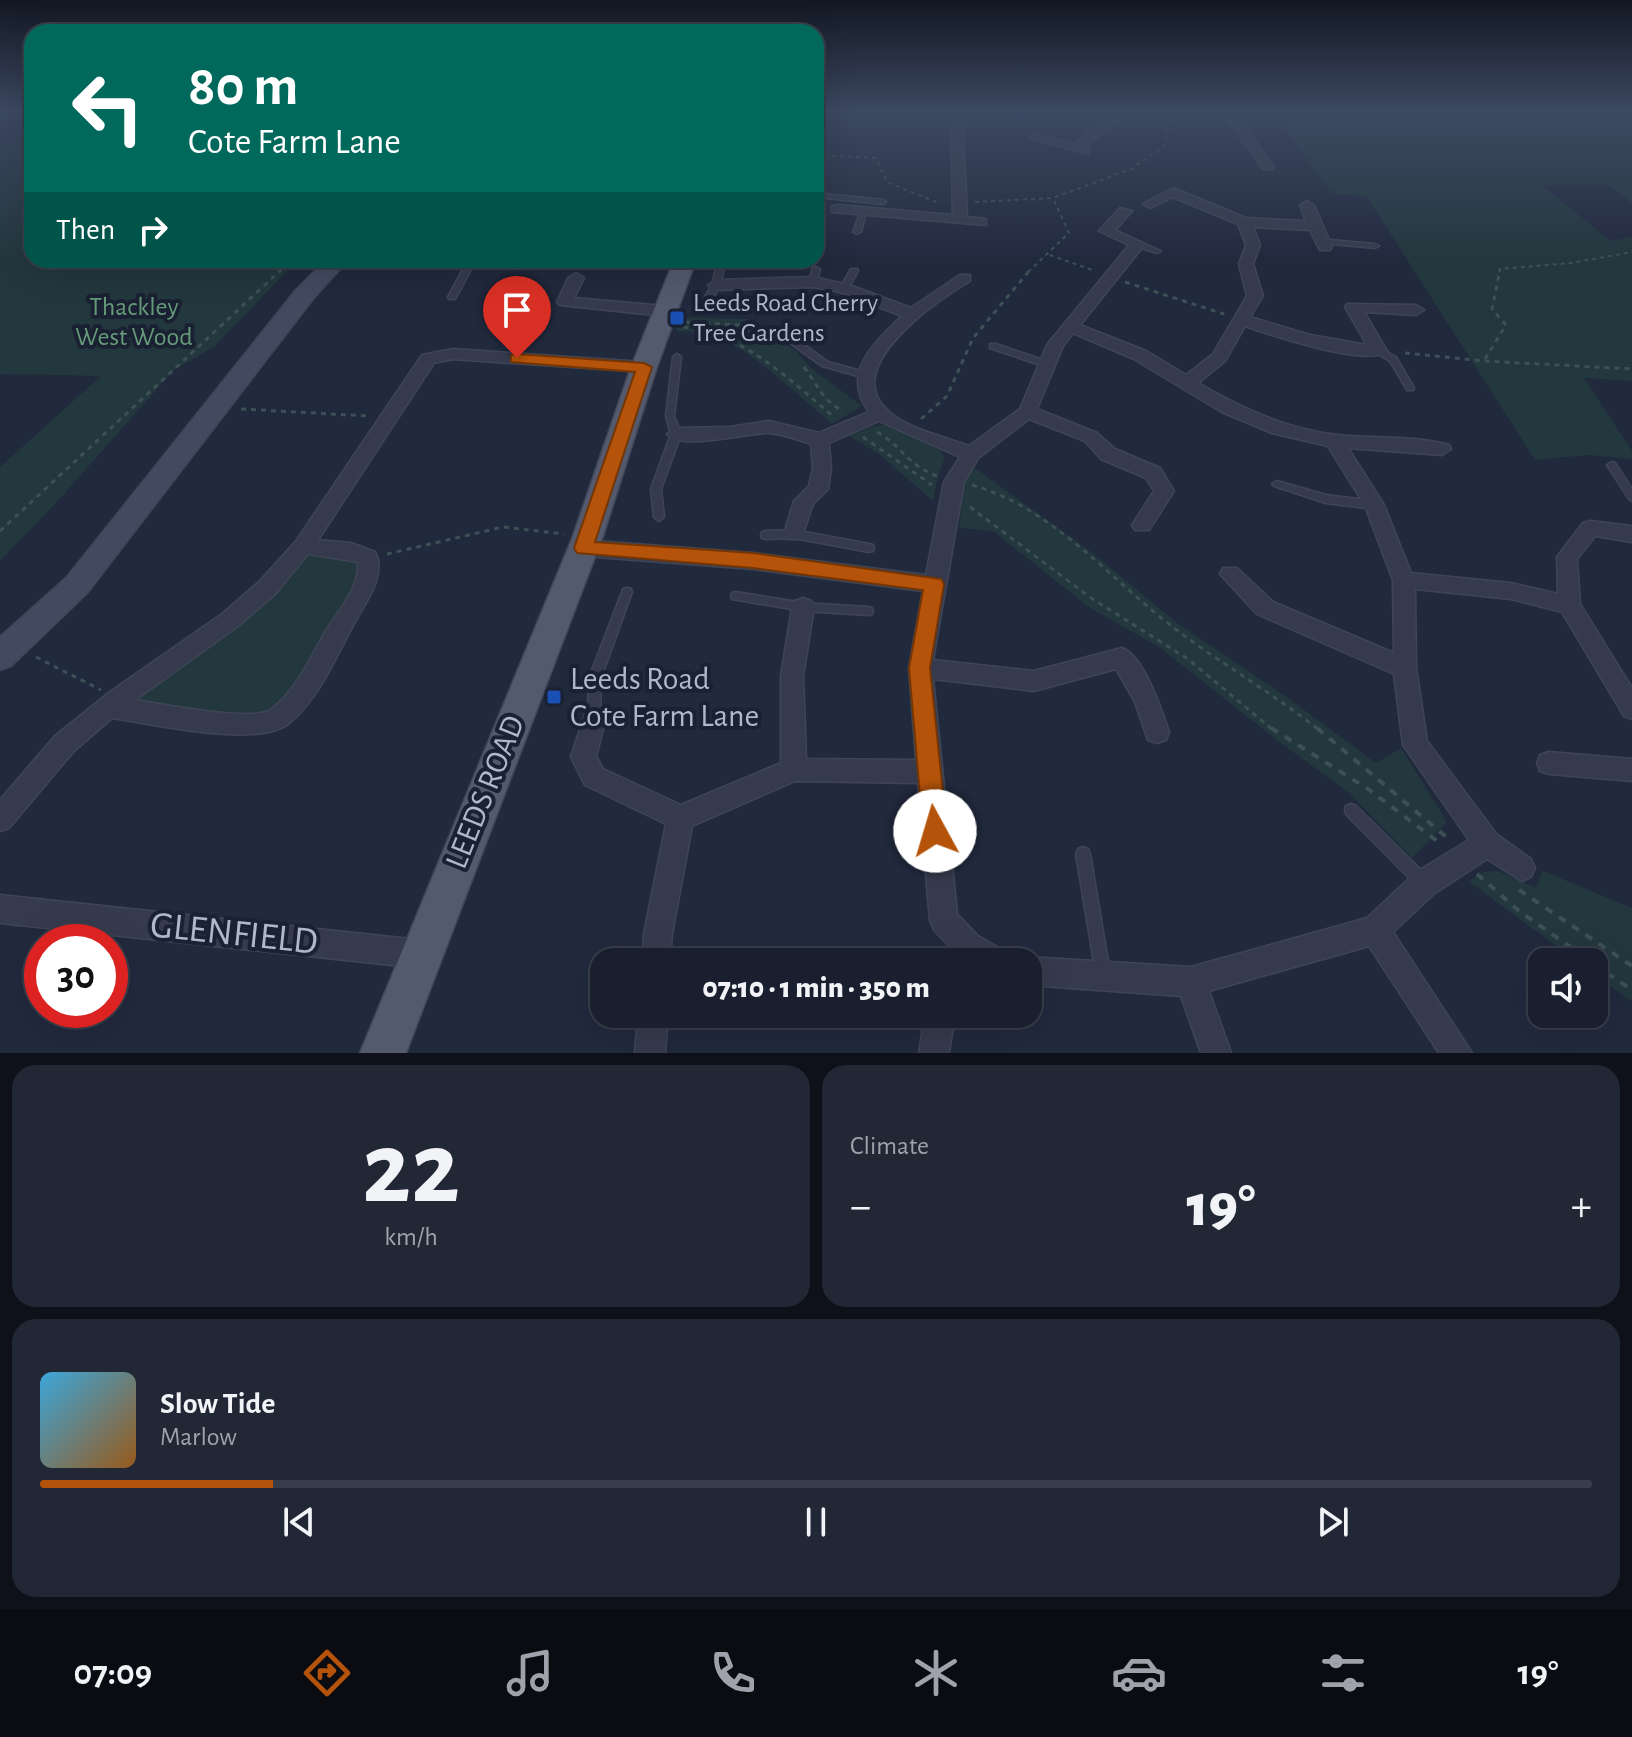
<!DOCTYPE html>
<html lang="en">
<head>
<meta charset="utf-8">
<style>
	body { margin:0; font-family:"Alegreya Sans",sans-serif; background:#222736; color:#f1f3f6; height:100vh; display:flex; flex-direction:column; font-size:30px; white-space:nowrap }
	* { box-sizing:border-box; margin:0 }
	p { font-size:26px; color:#9fa2aa }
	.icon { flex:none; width:44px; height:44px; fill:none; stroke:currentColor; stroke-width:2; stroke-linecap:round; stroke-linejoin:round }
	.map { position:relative; height:1053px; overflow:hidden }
	.side { display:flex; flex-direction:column; gap:12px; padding:12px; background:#0e1119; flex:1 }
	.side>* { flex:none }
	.hud { position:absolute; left:24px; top:24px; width:800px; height:244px; border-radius:24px; box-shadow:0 8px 32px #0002,0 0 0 2px #373d4a; background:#00695c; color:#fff; overflow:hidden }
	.buttons { position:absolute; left:1528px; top:948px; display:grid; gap:16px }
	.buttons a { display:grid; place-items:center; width:80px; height:80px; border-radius:16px; background:#191f2e; box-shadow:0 8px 32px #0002,0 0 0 2px #373d4a; font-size:40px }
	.speed { position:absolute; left:24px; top:924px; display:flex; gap:16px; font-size:40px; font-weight:700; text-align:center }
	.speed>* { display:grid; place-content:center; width:104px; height:104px; border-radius:50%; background:#191f2e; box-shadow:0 8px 32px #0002,0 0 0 2px #373d4a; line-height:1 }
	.speed .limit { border:12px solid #d22; background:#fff; color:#111 }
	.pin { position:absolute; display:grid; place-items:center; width:68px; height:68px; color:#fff; margin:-82px -34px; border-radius:50% 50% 50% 0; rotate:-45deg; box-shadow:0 0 8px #0007 }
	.pin .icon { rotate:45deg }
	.me { position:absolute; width:88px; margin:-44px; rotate:354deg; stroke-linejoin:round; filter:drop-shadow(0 0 6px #0008) }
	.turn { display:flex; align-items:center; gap:28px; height:168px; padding:0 32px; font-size:36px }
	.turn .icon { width:104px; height:104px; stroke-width:2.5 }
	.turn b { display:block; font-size:56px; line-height:68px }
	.then { display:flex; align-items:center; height:76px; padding:0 32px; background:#0003; gap:16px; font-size:30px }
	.big { font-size:60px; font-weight:800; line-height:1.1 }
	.side .card { flex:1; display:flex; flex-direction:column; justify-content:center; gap:12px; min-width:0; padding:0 28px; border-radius:24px; background:#222736 }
	.side .dial { align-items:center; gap:0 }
	.dial b { font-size:104px; line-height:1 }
	.song { display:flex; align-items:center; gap:24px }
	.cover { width:96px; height:96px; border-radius:12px; background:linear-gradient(135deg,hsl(200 70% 55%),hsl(30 70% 35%)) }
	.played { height:8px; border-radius:4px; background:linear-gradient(90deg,#b45309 15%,#373d4a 15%) }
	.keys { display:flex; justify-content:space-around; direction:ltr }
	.heat { display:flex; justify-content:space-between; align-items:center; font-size:44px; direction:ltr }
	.side .tiles { flex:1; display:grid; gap:12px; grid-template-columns:1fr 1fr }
	.card:last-child { grid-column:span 2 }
	.trip { position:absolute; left:590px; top:948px; width:452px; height:80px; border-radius:24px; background:#191f2e; box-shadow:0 8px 32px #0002,0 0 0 2px #373d4a; font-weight:800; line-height:80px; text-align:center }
	.menu { display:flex; height:128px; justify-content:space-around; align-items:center; background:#0a0c12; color:#9fa2aa }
	.menu .icon { width:56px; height:56px }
	.menu .active { color:#b45309 }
	.menu b { font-size:36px; color:#f1f3f6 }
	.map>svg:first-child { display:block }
</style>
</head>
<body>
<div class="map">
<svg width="1632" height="1053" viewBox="0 0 1632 1053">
	<rect width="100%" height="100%" fill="#21293d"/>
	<path fill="#23373e" d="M1274 113H1632L1625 115 1632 124V203L1607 185H1542L1611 241 1632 237V381L1584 378 1632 451V459L1589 455 1535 460 1367 197 1331 193Z
		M32 129V260H298L215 346 174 370 56 503 0 561V467L101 376 0 374V150Z
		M680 317 747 319 796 351 812 369 862 406 832 424C801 398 745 343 707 333 697 331 685 332 676 331Z
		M889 424 939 449 945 458 939 472 933 501 879 454 849 436 873 426Z
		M975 468 1094 554 1177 623 1284 695 1376 763 1401 748 1447 822 1412 858 1349 793 1278 741 1159 647 1090 608 993 531 959 528 965 478Z
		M303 546 368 558 299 697 262 725 118 699 181 655Z
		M1498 871 1536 888 1543 871 1632 908V1002L1594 974V962H1578L1468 881 1484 872Z"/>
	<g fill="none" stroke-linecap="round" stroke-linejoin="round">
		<g stroke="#3e4556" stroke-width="3">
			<path id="lane" d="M816 193 883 200 886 202 883 204 816 197Z
				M861 211 866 212 861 232 857 234 853 232Z
				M1319 239 1375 244 1379 246 1375 248 1322 243H1319Z
				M1135 242H1141L1161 251 1157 253 1135 246Z
				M465 260H473L475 262 455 299H449L448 297 467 262Z
				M718 260H726L720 285 712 299H706L705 297 712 285Z
				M813 267H816L820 269 817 282 813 284 809 282Z
				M851 269H857L858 271 847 290H841L840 288Z
				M779 331H785L828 362 868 373 869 375 865 378 822 366 779 335Z
				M990 344H996L1049 362 1050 364 1046 367 1043 366 990 348Z
				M1379 348 1396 357 1414 388 1413 390H1407L1390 361 1376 353 1375 351Z
				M677 354 681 357 674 416 681 434 661 489 664 517 659 521 654 517 651 489 671 434 666 416 673 357Z
				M1612 462 1615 463 1632 489V501L1629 499 1607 465Z
				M1277 481 1326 495 1374 501 1379 505 1374 509 1326 503 1274 486 1272 484Z
				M794 530 869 544 873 545 874 548 873 551 869 552 794 538 766 539 762 538 761 535 762 532 766 531Z
				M627 588 631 589 632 592 601 678 600 718 598 722 594 723 590 722 588 718 589 678 622 592 623 589Z
				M736 592 803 603 868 607 872 608 873 611 872 614 868 615 803 611 732 599 731 596 732 593Z
				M1351 804 1356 806 1428 877 1430 882 1428 887 1423 889 1418 887 1346 814 1345 810 1346 806Z
				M1083 847 1088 849 1090 854 1110 974 1108 979 1103 981 1098 979 1096 974 1076 854 1078 849Z"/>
		</g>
		<g stroke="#3e4556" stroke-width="3">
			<path id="street" d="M816 113H823L816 118Z
				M960 113H972L963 133 967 217 986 219V225L832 212V206L837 205 953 215 951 133Z
				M1117 113H1130L1084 147 1089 148V154L1029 138 1035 134 1073 144Z
				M1223 113H1235L1274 166 1273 169H1263Z
				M1173 188 1246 218 1306 221 1300 205 1307 201 1314 205 1332 247 1330 250H1320L1310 230 1253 227 1260 245 1253 264 1263 296 1250 317 1310 335 1367 345 1345 307 1347 304 1416 305 1424 310 1416 315 1364 312 1387 351C1369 368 1270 335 1245 326L1225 361 1198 383C1241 408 1286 429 1337 435 1373 439 1414 435 1449 445L1451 449 1442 455 1348 448 1384 505 1411 573 1511 583 1558 594 1557 557 1583 523 1590 521 1632 526V542L1595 536 1577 559 1580 604 1632 688V719L1624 716 1562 612 1511 599 1415 589 1416 668 1427 741 1496 834 1531 859 1535 868 1531 877 1522 881 1487 859 1435 893 1393 932 1472 1053H1439L1369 946 1209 991 1231 1053H1201L1181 996 1028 985V962H1017L1028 957 1191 967 1367 918 1415 873 1469 840 1403 745 1394 674 1257 614 1220 574 1223 568H1237L1273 602 1394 653 1393 580 1365 506 1328 446 1272 433 1222 412 1134 359 1073 333 1063 346 1037 409 1097 433 1115 449 1160 468 1174 491 1149 530H1135L1132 525 1154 491 1146 478 1101 459 1085 441 1029 419 978 458 964 482 933 660 1034 671 1122 648C1144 656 1162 711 1169 732L1166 740 1157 743 1148 740 1135 702 1116 669 1034 691 933 679 957 914 978 936 1006 952 1010 962H947L952 949 934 930 930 920 918 783 795 781 692 826 672 934 670 962H642L644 934 666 824 585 785 571 757 586 711 594 707 602 711 606 718 596 756 603 769 681 805 781 763V676L792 607 795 601 803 598 811 601 814 607 803 676 806 759 916 760 909 668 923 591 753 569 583 556 576 553 573 548 576 543 583 540 753 553 926 575 944 482 960 457 879 421 829 443 831 468 828 489 813 504 801 539H787L784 534 794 501 809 486 813 468 811 444C798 440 781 433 767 433 746 433 681 451 667 434L676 428 730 427 769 421 819 433 869 412C840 373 874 343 902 316L840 292 813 287 716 290 708 285 716 280 813 277 849 285 911 308 960 275H970V281C938 300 843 364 885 408 905 429 943 436 969 446L1020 409 1047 345 1129 245 1099 231 1120 208 1132 211 1115 230 1145 244 1080 325 1146 351 1186 375 1213 354 1247 296 1239 264 1246 245 1238 224 1173 197 1150 208 1143 204Z
				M576 273 584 278 574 298 664 306 672 311 664 316 560 305 557 302 568 278Z
				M453 349 644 362 652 367 644 372 453 359 434 363 318 540 351 543 375 552C387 574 366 602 356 620 337 654 319 700 288 724 256 748 154 724 112 718L73 752 9 828 0 831V800L55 736 110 692 222 614 259 582 296 541 422 355ZM308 554 358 562C360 586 339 611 327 629 311 656 296 692 270 710 252 722 160 704 135 700L238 626 275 594Z
				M1549 752 1632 759V781L1549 774 1540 771 1537 763 1540 755Z
				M0 895 420 940 430 944 434 954 430 964 420 968 0 923Z
				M638 1014H668L665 1053H635Z
				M925 1014H955L949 1053H919Z"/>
		</g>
		<g stroke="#3e4556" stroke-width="3">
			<path id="secondary" d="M326 260H348L312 300 87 593 11 666 0 670V637L67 577 296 290Z"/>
		</g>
		<g stroke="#3e4556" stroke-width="3">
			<path id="primary" d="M674 260H696L657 367 603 536 406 1053H360L573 536 631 367Z"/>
		</g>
		<path stroke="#3c5056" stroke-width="2" stroke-dasharray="4 4" stroke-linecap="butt" d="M816 155 876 158 887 182 936 202
			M975 202 1053 198 1131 169 1164 146 1171 113
			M1050 255 1095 271
			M279 272 292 260
			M1028 272 1069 233 1053 198
			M1499 272 1500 269 1571 263 1632 252"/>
		<path stroke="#3c5056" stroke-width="3" stroke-dasharray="5 5" stroke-linecap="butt" d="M1125 282 1224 314
			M685 322 740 325 773 343
			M683 327C746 335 787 378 834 417
			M1405 353 1484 361 1632 369
			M1485 359 1506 325 1492 309 1500 270
			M804 367 826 399 843 412
			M241 409 369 416
			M921 419 947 396 973 338 1030 270
			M877 432C903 447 906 464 937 476
			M863 437 932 485
			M972 485C1053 508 1109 578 1174 628 1221 664 1273 693 1319 730
			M970 507 1091 598 1188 659 1273 730
			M0 531 281 270
			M387 554 503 527 564 534
			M36 657 101 690"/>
		<path stroke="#3c5056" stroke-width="4" stroke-dasharray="8 8" stroke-linecap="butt" d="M1271 728 1368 789 1441 844
			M1317 728 1451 841
			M1477 874 1519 911 1592 962
			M1519 890 1632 966
			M1594 964 1632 990"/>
		<use href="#lane" fill="#353b4d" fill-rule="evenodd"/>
		<use href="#street" fill="#353b4d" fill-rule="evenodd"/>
		<use href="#secondary" fill="#434a60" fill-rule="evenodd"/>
		<use href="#primary" fill="#535a6d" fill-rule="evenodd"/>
	</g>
	<linearGradient id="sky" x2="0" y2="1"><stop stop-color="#121722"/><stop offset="0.43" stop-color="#3d4962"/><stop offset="1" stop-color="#3d4962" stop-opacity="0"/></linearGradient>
	<rect width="1632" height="260" fill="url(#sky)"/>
	<path fill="#b45309" stroke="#753606" stroke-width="2" d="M517 354 644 363 652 367 595 542 753 553 941 579 944 584 930 668 947 831 944 840 935 843 927 840 923 831 909 668 923 590 753 568 577 553 574 548 635 372 511 362V355Z"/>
	<g fill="#1a4fb4" stroke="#1a2132" stroke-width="3">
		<rect x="669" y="310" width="16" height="16" rx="4"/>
		<rect x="546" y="689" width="16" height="16" rx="4"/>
	</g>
	<g text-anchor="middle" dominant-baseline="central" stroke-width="8" stroke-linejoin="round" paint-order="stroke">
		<g font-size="26" fill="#b1b6c9" stroke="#1a2132" text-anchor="start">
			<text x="693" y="303">Leeds Road Cherry<tspan x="693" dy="30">Tree Gardens</tspan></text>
		</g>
		<g font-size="26" fill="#669b7a" stroke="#1a2132">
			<text x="134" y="307">Thackley<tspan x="134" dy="30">West Wood</tspan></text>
		</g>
		<g font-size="32" fill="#b1b6c9" stroke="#1a2132" text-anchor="start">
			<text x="570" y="679">Leeds Road<tspan x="570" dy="37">Cote Farm Lane</tspan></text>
		</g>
		<g font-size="32" fill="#b1b6c9" stroke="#1a2132">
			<text transform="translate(485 792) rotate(-68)">LEEDS ROAD</text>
		</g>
		<g font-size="38" fill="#b1b6c9" stroke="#1a2132">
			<text transform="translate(234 934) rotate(6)">GLENFIELD</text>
		</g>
	</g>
</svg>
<div class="buttons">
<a><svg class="icon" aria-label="sound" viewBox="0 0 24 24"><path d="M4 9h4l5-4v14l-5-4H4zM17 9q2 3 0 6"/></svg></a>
</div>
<div class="speed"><div class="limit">30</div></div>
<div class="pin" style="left:517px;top:358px;background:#d93025"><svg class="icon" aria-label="arrive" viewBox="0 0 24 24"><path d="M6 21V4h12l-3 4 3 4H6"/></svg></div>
<svg class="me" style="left:935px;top:831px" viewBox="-20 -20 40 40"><circle r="19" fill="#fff"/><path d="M0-13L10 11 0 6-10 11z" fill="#b45309"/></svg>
<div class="trip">07:10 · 1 min · 350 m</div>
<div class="hud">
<div class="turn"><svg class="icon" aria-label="left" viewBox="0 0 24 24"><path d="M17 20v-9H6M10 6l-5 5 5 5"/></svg><div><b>80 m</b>Cote Farm Lane</div></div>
<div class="then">Then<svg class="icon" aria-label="right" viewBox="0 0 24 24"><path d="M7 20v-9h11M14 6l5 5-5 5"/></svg></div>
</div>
</div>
<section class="side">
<div class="tiles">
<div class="card dial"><b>22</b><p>km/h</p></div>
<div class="card"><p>Climate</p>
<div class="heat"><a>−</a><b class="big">19°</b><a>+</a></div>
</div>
<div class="card">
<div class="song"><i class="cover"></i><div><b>Slow Tide</b><p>Marlow</p></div></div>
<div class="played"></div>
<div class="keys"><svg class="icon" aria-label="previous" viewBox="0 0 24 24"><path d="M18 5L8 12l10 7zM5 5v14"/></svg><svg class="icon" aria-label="pause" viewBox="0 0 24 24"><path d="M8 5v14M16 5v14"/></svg><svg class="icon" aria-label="next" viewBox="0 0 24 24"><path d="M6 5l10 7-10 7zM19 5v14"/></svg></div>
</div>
</div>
</section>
<nav class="menu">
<b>07:09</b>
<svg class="icon active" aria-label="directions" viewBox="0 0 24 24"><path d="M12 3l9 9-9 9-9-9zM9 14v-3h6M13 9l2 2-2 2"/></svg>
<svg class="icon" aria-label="music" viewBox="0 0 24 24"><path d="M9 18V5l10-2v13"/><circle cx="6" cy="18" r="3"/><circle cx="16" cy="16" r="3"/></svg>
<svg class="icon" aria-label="phone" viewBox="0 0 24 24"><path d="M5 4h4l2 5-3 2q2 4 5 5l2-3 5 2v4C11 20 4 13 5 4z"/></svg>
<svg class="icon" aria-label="climate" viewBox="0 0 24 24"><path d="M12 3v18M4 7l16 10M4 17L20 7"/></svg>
<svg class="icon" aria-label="car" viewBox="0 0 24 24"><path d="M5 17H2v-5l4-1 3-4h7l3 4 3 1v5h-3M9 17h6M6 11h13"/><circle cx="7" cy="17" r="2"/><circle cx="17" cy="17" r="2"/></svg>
<svg class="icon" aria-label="filters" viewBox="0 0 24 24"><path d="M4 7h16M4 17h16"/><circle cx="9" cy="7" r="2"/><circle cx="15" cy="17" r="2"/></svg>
<b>19°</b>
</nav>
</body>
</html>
